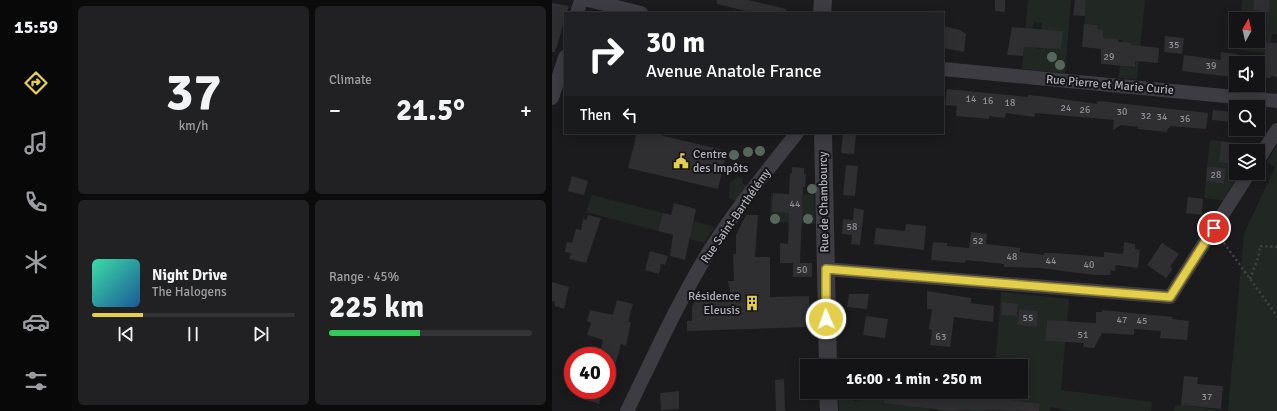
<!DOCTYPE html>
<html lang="en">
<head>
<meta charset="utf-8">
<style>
	body { margin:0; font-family:Signika,sans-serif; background:#212123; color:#f1f3f6; height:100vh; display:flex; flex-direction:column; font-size:15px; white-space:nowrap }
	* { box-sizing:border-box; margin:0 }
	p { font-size:13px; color:#9d9ea1 }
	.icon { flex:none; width:22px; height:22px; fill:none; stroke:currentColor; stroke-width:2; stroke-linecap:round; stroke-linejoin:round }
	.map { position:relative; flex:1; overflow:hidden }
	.side { display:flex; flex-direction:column; gap:6px; padding:6px; background:#0b0b0c; width:480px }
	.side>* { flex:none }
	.hud { position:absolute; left:12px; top:12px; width:380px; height:122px; border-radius:0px; box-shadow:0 2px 10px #0003,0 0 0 1px #333335; background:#202124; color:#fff; overflow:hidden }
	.needle { width:26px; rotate:8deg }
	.controls { position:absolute; left:677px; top:12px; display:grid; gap:8px }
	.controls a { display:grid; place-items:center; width:36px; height:36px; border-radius:0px; background:#141416; box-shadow:0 2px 10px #0003,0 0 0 1px #333335; font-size:20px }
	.speed { position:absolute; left:12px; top:347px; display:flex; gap:8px; font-size:20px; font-weight:700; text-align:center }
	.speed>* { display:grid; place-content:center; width:52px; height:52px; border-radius:50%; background:#141416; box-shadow:0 2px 10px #0003,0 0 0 1px #333335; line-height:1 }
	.speed .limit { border:6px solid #d22; background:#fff; color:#111 }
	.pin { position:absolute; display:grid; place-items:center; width:34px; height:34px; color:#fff; margin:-17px; border:2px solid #fff; border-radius:50%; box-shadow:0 1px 4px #0007 }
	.me { position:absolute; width:44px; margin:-22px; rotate:358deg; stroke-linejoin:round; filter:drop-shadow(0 0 3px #0008) }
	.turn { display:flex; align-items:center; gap:14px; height:84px; padding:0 16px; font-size:18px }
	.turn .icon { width:52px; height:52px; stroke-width:2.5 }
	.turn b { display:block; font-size:28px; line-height:34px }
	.then { display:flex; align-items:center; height:38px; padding:0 16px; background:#0003; gap:8px; font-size:15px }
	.big { font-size:30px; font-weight:700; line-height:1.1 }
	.side .tile { flex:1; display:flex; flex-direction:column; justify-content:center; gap:6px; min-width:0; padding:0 14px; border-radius:6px; background:#212123 }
	.side .dial { align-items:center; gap:0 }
	.dial b { font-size:52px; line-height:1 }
	.song { display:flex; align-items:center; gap:12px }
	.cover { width:48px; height:48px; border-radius:6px; background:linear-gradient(135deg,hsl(160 70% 55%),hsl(210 70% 35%)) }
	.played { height:4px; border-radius:2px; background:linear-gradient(90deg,#e4cf4c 25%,#333335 25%) }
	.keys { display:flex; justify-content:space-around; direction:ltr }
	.heat { display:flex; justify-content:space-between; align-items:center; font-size:22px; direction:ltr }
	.charge { height:6px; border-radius:3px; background:linear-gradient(90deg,#34c759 45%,#333335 0) }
	.side .tiles { flex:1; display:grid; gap:6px; grid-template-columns:repeat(2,1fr) }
	.trip { position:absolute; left:248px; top:359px; width:228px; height:40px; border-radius:0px; background:#141416; box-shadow:0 2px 10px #0003,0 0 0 1px #333335; font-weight:700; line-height:40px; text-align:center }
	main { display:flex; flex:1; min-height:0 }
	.tabs { display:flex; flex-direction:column; width:72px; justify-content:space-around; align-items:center; background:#080809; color:#9d9ea1 }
	.tabs .icon { width:28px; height:28px }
	.tabs .active { color:#e4cf4c }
	.tabs b { font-size:18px; color:#f1f3f6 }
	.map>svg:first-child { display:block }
</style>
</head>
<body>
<main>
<nav class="tabs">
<b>15:59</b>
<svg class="icon active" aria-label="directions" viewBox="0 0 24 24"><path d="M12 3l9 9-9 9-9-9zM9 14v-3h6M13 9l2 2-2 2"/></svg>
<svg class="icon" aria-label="music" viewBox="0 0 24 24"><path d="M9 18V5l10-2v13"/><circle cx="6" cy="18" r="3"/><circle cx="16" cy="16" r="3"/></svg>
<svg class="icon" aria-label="phone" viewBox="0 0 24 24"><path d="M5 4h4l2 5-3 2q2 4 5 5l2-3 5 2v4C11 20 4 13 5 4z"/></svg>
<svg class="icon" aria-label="climate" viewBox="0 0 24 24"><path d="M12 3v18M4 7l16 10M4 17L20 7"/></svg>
<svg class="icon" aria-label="car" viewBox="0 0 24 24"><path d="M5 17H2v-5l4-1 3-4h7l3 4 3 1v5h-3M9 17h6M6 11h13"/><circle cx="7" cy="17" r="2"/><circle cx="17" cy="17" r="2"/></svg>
<svg class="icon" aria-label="filters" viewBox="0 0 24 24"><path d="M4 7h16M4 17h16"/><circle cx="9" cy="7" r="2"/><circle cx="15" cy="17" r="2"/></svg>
</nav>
<section class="side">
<div class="tiles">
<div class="tile dial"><b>37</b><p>km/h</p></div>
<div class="tile"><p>Climate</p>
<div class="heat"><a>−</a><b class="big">21.5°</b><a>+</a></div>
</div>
<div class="tile">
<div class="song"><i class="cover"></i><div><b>Night Drive</b><p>The Halogens</p></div></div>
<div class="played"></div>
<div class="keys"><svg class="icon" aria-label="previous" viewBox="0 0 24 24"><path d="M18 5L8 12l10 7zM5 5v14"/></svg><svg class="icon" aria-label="pause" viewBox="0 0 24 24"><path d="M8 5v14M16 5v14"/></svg><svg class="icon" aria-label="next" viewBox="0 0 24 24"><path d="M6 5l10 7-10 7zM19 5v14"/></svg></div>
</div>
<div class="tile"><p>Range · 45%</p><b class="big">225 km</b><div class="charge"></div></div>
</div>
</section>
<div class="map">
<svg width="725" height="411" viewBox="0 0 725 411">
	<rect width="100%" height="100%" fill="#1b1b1d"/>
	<path fill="#212824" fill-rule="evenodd" d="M476 0H519L513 73 470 69ZM482 22 490 23 489 34 498 30 511 31 490 45 489 49 476 47Z
		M534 0H593L585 79 566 78 568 66 583 67 584 54 570 42V40L551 38V30L545 29V25L539 24 538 28H532Z
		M690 0H702L701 10 716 12 718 0H725V34H720L719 42H714V48L725 54 685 50 686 41H706V19H688Z
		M658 140 669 141 668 162 681 164 683 143 706 145 702 151H684V173H688L671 200 652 198 654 181 672 184 674 169 655 167Z
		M725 145V411H676L692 234 723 167 715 162Z
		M186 177 191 178 190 183 195 186 184 201 177 198 178 182Z
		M219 193 250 208 251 194 262 195 263 224 218 222Z
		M40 195 111 213 106 231 34 212Z
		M123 216 163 227 152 243 121 235Z
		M449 292 517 299 509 390 600 402 599 411H519L499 407 498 411H487L488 405 465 402 464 411H453L454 399 432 398 431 410 436 411H419L421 396 401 395 399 411H400H386L387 394 368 392H469V366H443ZM450 302 466 304 465 316 449 315ZM467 309 486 311 485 327 466 325ZM495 320 510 322 507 342 493 341Z
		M286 392H301L302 401 322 399 321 392H333L332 402 352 405 365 392 363 407 379 409 378 411H287Z
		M623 405H629L673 411H622Z"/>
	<path fill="#2f2e31" d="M165 0H196L234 9V13H202L165 4Z
		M443 0H453V12L443 11Z
		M523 0H534L533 16 521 15Z
		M702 0H718L717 12 701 10Z
		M0 3 17 6 3 52H0Z
		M532 24 545 25V29L551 30V38L566 39V42L579 43V45L607 48 606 63 583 61V67L549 64V49L530 47Z
		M391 26 408 30 414 34 412 52 391 48Z
		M460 27 511 31 509 49 472 47 471 56 455 55Z
		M613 36 632 38 630 54 612 52Z
		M714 42 725 43V77L719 76V78L706 77V61L712 62Z
		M669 52 685 54 682 77 630 71 632 55 669 60Z
		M395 89 476 97V95L496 97 545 104 546 101 656 113 654 129 618 126V128H616L615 132 586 129V127L569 125 561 130 562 120 483 113 482 117 454 113 453 118 437 116V119L404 116 405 106 393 105Z
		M661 110 681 112 680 122 660 120Z
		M85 133H99L175 151 166 189 76 168Z
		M291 133 304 134 302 154 289 153Z
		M669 141 683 143 681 164 667 162Z
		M294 165 306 166 303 196 291 195Z
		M240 167 252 168V174H254L253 187H251L248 263H228V243L236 244 237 213 220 212 221 193 237 194 238 173H240Z
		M655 167 674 168 672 184 654 181Z
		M20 176 36 181 32 195 16 191Z
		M636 197 651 199 650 215 634 213Z
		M122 203 144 209 133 260 118 256 121 235 106 231 111 213 119 215Z
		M302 208 312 210 308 245 299 244 300 235 290 234 291 219 301 220Z
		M36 215 49 218 34 263 17 259 19 253 13 252 15 242 20 243 24 229 29 230 31 219 34 220Z
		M194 215H206L203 257H218V297L257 296 258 327 135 331V321H140V307L144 298H171L178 292 176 281H182L181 254H184V235Z
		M354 224 374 226 372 250 322 244 324 228 353 231Z
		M419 232 435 234 434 244 468 248V252L492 255V253H502L552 257V252L571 254 572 242 583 244V249L588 250 586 268 564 265 563 271 559 270 558 275H543L488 268 452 267V264L414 260 413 263 379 260 381 242 395 243V246L417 248Z
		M610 243 627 254 618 267 621 269 614 278 595 265Z
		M98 251 116 256 113 265 109 264 107 274 93 270Z
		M241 263H260V277H241Z
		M0 282 17 287 12 309 3 306V302L0 301Z
		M375 291 419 298V303L442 306 441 322 402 317 398 347 378 345 380 330 377 329 380 309H375Z
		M297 294H317L315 309 295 307Z
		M65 300 81 304 76 322H79L74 346 69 344 58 382 55 381V356H47L51 340 35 335 39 323 35 321 38 310 61 315Z
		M450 302 466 304 465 316 449 315Z
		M467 309 486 311 485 327 466 325Z
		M550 310 621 317 620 319 637 321 635 340 608 338 609 331 582 329V335L550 333 542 348 531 347 532 343 493 341 495 320 544 323V312H550Z
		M314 316 336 319 333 338 311 335Z
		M632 376 646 377 645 384 671 386 669 409 629 405Z
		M232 379 233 411H224L223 380Z
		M32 390H51L47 404 30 399Z
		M127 391V409L109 410 108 393Z
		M333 392H368L454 399 488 404 487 411 420 410 400 411 363 407 332 403Z"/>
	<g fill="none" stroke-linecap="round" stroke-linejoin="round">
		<path stroke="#424349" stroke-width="2.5" stroke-dasharray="2 3" stroke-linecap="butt" d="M669 239 725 316
			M698 279 706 258 708 246 725 247"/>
		<path stroke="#3d3c42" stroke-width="14" d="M36 0 89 13
			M25 13 29 0
			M391 69 725 101
			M0 98 13 57
			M706 160 725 130
			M273 269 618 297 697 173
			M75 411C101 358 125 304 156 253 182 211 214 172 245 133"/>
		<path stroke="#3d3c42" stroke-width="18" d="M270 13 271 0
			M271 133 276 366
			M276 392 277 411"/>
	</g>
	<g fill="#57665c">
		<circle cx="500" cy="57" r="5"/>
		<circle cx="508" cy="65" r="5"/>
		<circle cx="208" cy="151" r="5"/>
		<circle cx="196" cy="152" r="5"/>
		<circle cx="182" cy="155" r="5"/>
		<circle cx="260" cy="189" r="5"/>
		<circle cx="223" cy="219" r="5"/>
		<circle cx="256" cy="219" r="5"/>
	</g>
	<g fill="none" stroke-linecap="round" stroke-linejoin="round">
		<g stroke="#948731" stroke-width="10">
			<path id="route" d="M274 319V269L618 297 662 228"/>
		</g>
		<use href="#route" stroke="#e4cf4c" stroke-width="7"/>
	</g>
	<defs>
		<g id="civic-bare" transform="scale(1.2)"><path d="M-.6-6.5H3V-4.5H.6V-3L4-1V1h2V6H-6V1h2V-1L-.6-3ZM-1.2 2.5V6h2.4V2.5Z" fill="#e4cf4c" stroke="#161618" stroke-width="2.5" paint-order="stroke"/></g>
		<g id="building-bare" transform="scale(1.2)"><path d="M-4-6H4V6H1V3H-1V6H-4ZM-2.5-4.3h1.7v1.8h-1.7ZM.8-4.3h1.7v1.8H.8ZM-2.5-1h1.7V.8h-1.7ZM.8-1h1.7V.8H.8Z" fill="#e4cf4c" stroke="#161618" stroke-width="2.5" paint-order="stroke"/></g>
	</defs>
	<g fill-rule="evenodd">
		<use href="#civic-bare" x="129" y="161"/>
		<use href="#building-bare" x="200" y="303"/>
	</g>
	<g text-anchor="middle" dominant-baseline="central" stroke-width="4" stroke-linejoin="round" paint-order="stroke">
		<g font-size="10" fill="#8e8f98">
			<text x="622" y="45">35</text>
			<text x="557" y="57">29</text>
			<text x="659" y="66">39</text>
			<text x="419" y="99">14</text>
			<text x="436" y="101">16</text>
			<text x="458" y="103">18</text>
			<text x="514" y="108">24</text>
			<text x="533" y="110">26</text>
			<text x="570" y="112">30</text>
			<text x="594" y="116">32</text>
			<text x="610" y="117">34</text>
			<text x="633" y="119">36</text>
			<text x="664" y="175">28</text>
			<text x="243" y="204">44</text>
			<text x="300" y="227">58</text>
			<text x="426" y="241">52</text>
			<text x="460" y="257">48</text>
			<text x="499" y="261">44</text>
			<text x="537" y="265">40</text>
			<text x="250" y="270">50</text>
			<text x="476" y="318">55</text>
			<text x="570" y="320">47</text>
			<text x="590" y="321">45</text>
			<text x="531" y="335">51</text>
			<text x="389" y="337">63</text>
			<text x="655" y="397">37</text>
		</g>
		<g font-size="12" fill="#afb0bb" stroke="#161618">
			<text transform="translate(558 85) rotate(5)">Rue Pierre et Marie Curie</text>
			<text transform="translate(272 202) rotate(-91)">Rue de Chambourcy</text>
			<text transform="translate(184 216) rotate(-55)">Rue Saint-Barthélémy</text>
		</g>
		<g font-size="12" fill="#afb0bb" stroke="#161618" text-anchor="start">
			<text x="141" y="154">Centre<tspan x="141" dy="14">des Impôts</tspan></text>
			<text x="188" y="296" text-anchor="end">Résidence<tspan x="188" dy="14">Eleusis</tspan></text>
		</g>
	</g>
</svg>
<div class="controls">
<a><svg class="needle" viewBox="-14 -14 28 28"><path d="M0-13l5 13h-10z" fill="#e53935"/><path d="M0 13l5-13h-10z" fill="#9d9ea1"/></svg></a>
<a><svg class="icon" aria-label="sound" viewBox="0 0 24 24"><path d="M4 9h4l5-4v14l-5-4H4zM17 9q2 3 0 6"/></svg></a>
<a><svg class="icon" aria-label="search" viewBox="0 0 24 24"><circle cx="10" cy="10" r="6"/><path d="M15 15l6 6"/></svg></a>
<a><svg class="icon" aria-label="layers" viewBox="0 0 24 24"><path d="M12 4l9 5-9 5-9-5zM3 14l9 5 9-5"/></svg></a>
</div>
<div class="speed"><div class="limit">40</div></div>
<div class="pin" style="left:662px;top:228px;background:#d93025"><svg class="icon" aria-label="arrive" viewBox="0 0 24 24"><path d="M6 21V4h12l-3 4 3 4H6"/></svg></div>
<svg class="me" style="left:274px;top:319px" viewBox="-20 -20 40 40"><circle r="17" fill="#e4cf4c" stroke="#fff" stroke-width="3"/><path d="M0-11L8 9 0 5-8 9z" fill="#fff"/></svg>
<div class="trip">16:00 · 1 min · 250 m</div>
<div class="hud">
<div class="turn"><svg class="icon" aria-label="right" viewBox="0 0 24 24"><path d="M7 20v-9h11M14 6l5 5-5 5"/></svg><div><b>30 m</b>Avenue Anatole France</div></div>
<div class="then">Then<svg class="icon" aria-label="left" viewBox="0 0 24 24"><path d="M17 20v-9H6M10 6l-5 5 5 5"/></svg></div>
</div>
</div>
</main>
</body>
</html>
